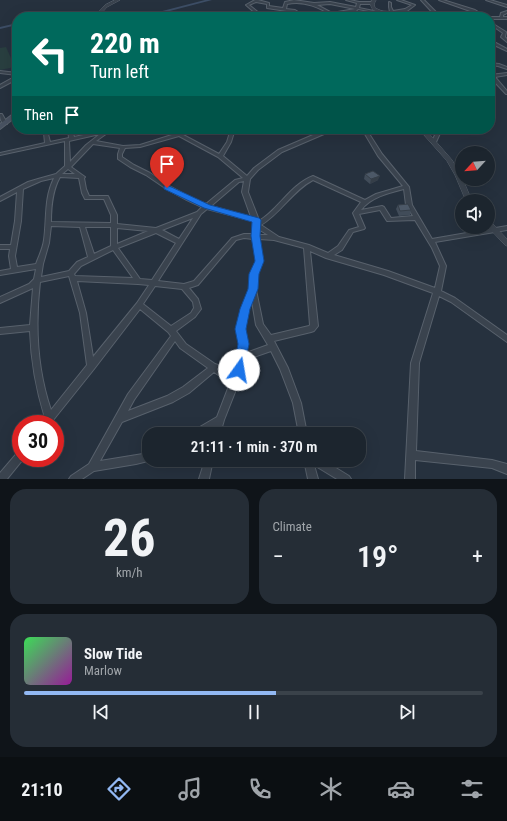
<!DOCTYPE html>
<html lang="en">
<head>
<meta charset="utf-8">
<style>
	body { margin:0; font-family:"Roboto Condensed",sans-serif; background:#252d36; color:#f1f3f6; height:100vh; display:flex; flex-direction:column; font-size:15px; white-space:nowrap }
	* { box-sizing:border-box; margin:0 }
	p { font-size:13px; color:#a0a5aa }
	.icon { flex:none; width:22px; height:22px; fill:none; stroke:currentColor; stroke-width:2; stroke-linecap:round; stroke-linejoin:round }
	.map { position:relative; height:479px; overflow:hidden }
	.sheet { display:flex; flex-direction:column; gap:10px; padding:10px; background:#0f1419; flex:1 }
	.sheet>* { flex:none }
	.hud { position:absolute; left:12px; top:12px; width:483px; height:122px; border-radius:16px; box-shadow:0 4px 16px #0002,0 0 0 1px #3a424a; background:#00695c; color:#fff; overflow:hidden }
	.needle { width:26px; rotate:244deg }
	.buttons { position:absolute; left:455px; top:146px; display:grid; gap:8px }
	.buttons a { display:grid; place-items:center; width:40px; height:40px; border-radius:50%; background:#1c252e; box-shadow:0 4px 16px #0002,0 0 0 1px #3a424a; font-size:20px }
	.speed { position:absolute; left:12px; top:415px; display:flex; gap:8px; font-size:20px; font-weight:700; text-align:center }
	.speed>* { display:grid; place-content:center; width:52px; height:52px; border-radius:50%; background:#1c252e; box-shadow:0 4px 16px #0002,0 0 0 1px #3a424a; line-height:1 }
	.speed .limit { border:6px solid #d22; background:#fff; color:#111 }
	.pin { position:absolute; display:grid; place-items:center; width:34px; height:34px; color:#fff; margin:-41px -17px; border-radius:50% 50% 50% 0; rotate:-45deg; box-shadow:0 0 4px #0007 }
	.pin .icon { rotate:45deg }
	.me { position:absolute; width:44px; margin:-22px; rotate:13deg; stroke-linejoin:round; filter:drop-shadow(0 0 3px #0008) }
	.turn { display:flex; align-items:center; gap:14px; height:84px; padding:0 12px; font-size:18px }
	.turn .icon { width:52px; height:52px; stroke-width:2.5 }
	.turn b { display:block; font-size:28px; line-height:34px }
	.then { display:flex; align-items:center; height:38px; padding:0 12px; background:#0003; gap:8px; font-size:15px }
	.big { font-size:30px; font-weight:600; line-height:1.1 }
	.sheet .tile { flex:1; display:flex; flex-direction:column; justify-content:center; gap:6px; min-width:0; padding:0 14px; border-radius:16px; background:#252d36 }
	.sheet .dial { align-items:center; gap:0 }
	.dial b { font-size:52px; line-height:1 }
	.song { display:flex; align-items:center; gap:12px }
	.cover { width:48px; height:48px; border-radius:6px; background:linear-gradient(135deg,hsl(130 70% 55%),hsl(300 70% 35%)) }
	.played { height:4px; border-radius:2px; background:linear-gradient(90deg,#92b8f3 55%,#3a424a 55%) }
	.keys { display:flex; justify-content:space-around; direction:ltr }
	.heat { display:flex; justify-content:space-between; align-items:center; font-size:22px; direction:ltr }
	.sheet .tiles { flex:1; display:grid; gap:10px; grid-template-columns:1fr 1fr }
	.tile:last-child { grid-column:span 2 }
	.trip { position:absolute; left:142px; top:427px; width:224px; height:40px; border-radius:16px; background:#1c252e; box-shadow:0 4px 16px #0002,0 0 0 1px #3a424a; font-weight:600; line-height:40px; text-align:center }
	.tab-bar { display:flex; height:64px; justify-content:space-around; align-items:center; background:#0b0f12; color:#a0a5aa }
	.tab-bar .icon { width:28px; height:28px }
	.tab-bar .selected { color:#92b8f3 }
	.tab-bar b { font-size:18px; color:#f1f3f6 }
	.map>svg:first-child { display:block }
</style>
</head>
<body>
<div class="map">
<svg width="507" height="479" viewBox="0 0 507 479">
	<rect width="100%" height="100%" fill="#26313e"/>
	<path fill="#293f40" d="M6 47 15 67 0 70V48Z"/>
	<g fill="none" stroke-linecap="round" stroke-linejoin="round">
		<path fill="#3d4e66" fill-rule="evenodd" d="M205 0H212L147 17H139Z
			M17 23V25L0 29V27Z"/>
		<g stroke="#58616c" stroke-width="2">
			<path id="minor" d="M255 0H258L269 3V6L283 8 285 2 294 0 314 3 330 2 356 7 357 3 346 0H350L359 2H373L372 4H360L359 8 374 11 390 12 389 7V2L391 3V7L393 11 405 9 412 5 397 0H401L415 5 407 11 394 13 393 15 391 13 374 12 358 9 356 11 335 14 339 17H335C320 8 305 0 287 4L286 9 295 10 306 17H302L293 12 267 8V4L256 2 249 5 264 17H260L246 5ZM330 4 355 9 332 13 317 5Z
				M421 0H424L436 12V14L432 17H428L433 13Z
				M439 0H443L475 10 486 17H482L473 12Z
				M486 0H490L507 5V7Z
				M507 11V13L503 15V17H507V19H490V17H500L501 13Z
				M490 22 506 32 505 37 507 39V42L501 37 503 33 490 24Z
				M492 42H494L507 49V51L492 44Z
				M490 63 499 64 507 67V69L498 66 490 65Z
				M0 71 17 73V75L0 73Z
				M507 73V75L495 77 507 91V94H506L490 77V75Z
				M16 76H17V79L0 88V85Z
				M0 114H2L7 123V124H5C1 123 0 118 0 114Z
				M52 129H58L48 134 50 142 69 138 68 129H72L74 137 102 131H104L108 129H113L96 141 123 146 140 145 175 134 167 129H172L219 154 227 142 231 129H235L231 142 223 156 247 176 254 168 278 150 320 132 323 129H328L324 134 282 152 258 170 250 179 248 192 259 220V221C279 209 290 185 313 176L365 200 376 194 403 186 378 156 362 129H366L382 154 409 187 412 205 432 239 507 226V230L435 242 446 266 441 291 455 298 507 335V342L451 302 439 296 419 363 416 451 492 460 507 464V474L492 468 415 460V479H405L411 363 433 293 384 275 326 258 310 251 318 326 314 331 311 332 274 341 288 368 301 403 307 434H299L293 403 280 369 271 351 245 360 239 382 224 420 220 434H212L213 429 204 434H192L193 431 217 417 230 383 214 372 189 393 173 402 122 422 100 461 149 453V460H152L136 464 94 471 82 479H69L71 476 89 464 128 394 171 336 168 332 140 309 94 369 50 424H41L45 418C36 389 31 361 30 331L0 334V328L30 325 33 288 0 303V297L29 284 34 279 36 269 0 275V271L11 269 9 256 10 249H0V245H11L15 221 17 192 0 201V197L28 182 38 179 56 174 65 166V141L0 155V153L45 143 44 133ZM100 134 86 145 70 162 69 141ZM179 136 218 157 243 178 235 180 206 204 191 198 169 186 150 173 134 165 122 157V154L125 148 140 147ZM93 144 120 148 118 154V159L130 167 146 175 165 188 187 200 202 207 197 212 156 228 117 224V215L108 196H89L86 189 84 178 85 177 71 167ZM68 169 75 174H62ZM60 177 79 178 82 193 85 199H104L111 215V223L51 222C51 207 52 191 60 177ZM54 178C44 198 47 218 44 240 43 248 39 256 36 264L17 267 15 256 21 221 23 189 41 181ZM313 180 361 202 353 213 359 227 349 230 338 246 328 253 309 245 279 237 261 225C281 213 292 191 313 180ZM244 181 242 192 251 217 211 206 239 182ZM404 189 406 205 413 216 391 218 384 207 382 206 361 210C371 197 388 193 404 189ZM207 209 253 221 254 225 253 234H244L232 238 194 281 184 284 158 281 201 214ZM380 210 387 221 415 220 432 248 440 266 435 288 388 271 334 255 342 250 353 232 364 229 365 228 359 214ZM193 218 179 239 162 230ZM51 226 80 227 88 257 77 262 69 271 41 277 43 264 49 243ZM85 227H111V246L94 254ZM117 228 148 231 117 244ZM260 230 268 235H259ZM156 233 176 243 152 280 140 279 118 248ZM244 238 253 239 257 261 251 274 250 289 242 309 236 329 240 344 238 358 233 376 218 366V365L215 364 186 344 176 331 195 317 201 309 198 299 189 288 198 285 236 240ZM259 239 274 240 304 248 310 325 309 326 271 335 263 324 256 290 257 274 263 261ZM113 250 133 278 75 276 74 274 81 266ZM69 276 80 313 87 365 51 410C37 369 35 325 40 282ZM77 281 138 284 149 285 137 303 93 357 86 313ZM155 286 182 289 193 302 194 308 191 313 171 326 143 304ZM252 301 256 325 268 345 246 353 248 344 244 329 248 309ZM175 341 180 348 208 368 183 387 167 396 128 411 134 400Z
				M438 129H442L436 142H432V141Z
				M21 451V458H24L7 479H0V473L18 452Z
				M205 460H213L209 479H199Z
				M304 460H323L349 476 351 479H337L314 465 318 479H308Z"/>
		</g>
		<g stroke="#58616c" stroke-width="1">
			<path id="tertiary" d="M115 0H120L107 7 98 17H94L105 5Z
				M372 0H376L374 4 375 8 396 17H391L373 10 370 4Z
				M419 129H425L452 160 461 175 472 201H466L455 175 447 161Z
				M488 221H490L507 239V246L505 245 488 227Z"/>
		</g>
		<g stroke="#58616c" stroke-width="2">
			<path id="secondary" d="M17 111V116L0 129V124Z"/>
		</g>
		<use href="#minor" fill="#3a434e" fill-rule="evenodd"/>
		<use href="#tertiary" fill="#3a434e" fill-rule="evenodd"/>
		<use href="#secondary" fill="#485261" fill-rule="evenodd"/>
	</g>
	<path fill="#414c59" d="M365 174 378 180 370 184 364 179Z
		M398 205 411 210 410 215 399 216 396 209Z"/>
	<path fill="#353e48" d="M380 176 378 180 370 184 371 179Z"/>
	<path fill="#4c5867" stroke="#353e48" d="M373 171 380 176 371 179 365 174Z
		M408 204 411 210 400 211 398 205Z"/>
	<path fill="#1a73e8" stroke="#114b97" d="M167 185 210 205 259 218 261 220 260 236 264 261 259 274 258 289 250 309 246 329 249 344 243 374 239 375 235 374 233 370 238 344 235 329 240 309 248 289 249 274 255 261 251 236 252 222 204 208 164 189V186Z"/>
</svg>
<div class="buttons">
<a><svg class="needle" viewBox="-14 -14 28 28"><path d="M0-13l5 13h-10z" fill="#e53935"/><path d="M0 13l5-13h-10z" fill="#a0a5aa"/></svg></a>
<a><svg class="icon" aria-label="sound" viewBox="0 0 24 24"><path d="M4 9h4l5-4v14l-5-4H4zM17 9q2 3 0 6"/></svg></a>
</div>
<div class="speed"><div class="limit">30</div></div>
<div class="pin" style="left:167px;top:188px;background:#d93025"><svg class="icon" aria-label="arrive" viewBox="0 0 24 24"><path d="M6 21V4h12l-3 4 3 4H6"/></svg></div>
<svg class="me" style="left:239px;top:370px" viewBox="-20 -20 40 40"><circle r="19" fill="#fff"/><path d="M0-13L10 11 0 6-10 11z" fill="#1a73e8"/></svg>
<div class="trip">21:11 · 1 min · 370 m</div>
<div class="hud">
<div class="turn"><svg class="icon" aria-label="left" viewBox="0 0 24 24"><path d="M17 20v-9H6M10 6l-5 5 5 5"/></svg><div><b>220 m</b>Turn left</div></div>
<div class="then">Then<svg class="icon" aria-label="arrive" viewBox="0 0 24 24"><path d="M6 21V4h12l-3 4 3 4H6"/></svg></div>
</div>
</div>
<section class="sheet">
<div class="tiles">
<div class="tile dial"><b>26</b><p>km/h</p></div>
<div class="tile"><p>Climate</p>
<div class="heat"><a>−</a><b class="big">19°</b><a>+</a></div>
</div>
<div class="tile">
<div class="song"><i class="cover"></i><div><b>Slow Tide</b><p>Marlow</p></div></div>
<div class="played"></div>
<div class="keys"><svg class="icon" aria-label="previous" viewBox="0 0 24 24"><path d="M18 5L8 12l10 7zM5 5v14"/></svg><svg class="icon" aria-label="pause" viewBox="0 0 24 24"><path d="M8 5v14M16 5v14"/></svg><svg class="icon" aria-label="next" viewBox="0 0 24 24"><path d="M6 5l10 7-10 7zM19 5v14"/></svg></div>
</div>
</div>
</section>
<nav class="tab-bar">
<b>21:10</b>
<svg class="icon selected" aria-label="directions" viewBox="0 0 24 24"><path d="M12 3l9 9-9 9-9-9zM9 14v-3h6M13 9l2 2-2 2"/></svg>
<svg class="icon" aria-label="music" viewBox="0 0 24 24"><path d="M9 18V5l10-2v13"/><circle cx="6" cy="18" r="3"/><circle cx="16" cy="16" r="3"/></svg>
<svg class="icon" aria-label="phone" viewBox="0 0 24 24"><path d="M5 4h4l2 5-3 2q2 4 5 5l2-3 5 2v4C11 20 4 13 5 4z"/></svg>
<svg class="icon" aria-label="climate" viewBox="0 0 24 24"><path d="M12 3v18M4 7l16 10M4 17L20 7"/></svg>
<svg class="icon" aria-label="car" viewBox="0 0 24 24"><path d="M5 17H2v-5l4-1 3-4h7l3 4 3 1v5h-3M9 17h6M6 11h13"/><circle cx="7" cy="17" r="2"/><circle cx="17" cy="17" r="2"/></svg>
<svg class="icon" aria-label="filters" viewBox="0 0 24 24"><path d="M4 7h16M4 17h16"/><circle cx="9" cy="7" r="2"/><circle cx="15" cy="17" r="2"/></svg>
</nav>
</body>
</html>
